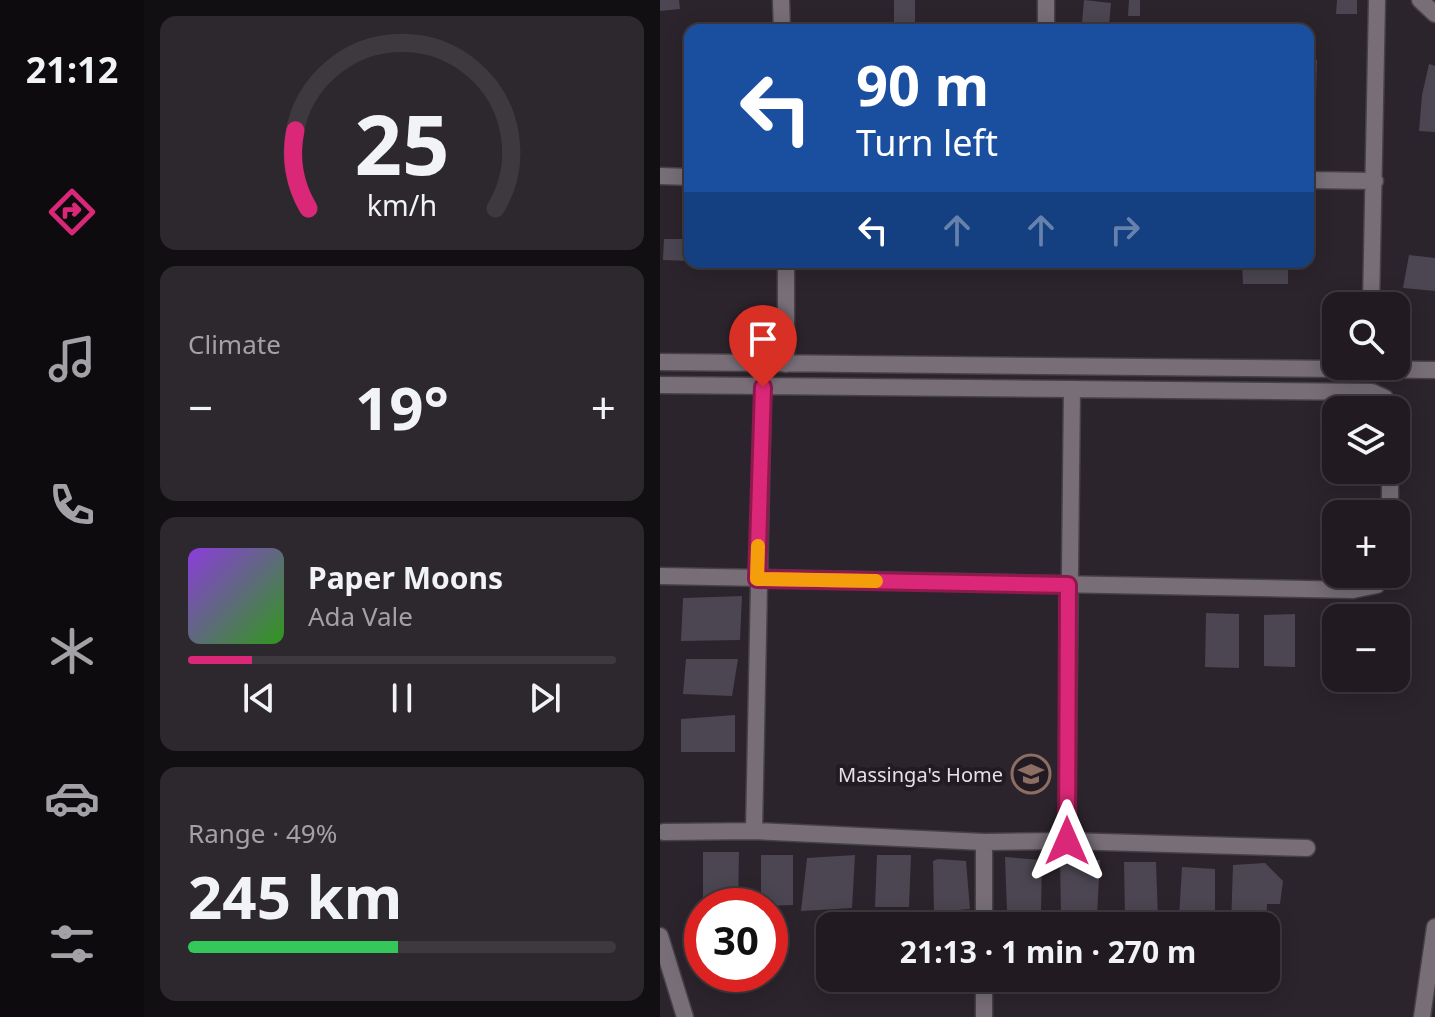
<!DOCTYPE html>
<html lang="en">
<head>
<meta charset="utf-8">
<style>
	body { margin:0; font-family:"Noto Sans",sans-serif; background:#2d282e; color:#f1f3f6; height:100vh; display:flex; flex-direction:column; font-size:30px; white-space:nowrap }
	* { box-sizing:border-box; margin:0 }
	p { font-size:26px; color:#a2a1a5 }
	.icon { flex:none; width:44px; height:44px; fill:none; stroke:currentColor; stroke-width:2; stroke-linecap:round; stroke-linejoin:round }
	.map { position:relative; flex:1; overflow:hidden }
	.sheet { display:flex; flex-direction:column; gap:16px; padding:16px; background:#120f12; width:516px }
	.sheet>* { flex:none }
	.top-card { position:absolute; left:24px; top:24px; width:630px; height:244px; border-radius:16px; box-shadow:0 4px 20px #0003,0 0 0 2px #3e393f; background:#1a4fa0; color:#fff; overflow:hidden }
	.buttons { position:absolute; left:662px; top:292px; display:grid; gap:16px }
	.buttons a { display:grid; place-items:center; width:88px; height:88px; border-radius:16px; background:#211b21; box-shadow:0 4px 20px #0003,0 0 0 2px #3e393f; font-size:40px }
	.speed { position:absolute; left:24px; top:888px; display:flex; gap:16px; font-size:40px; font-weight:700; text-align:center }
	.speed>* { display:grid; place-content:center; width:104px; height:104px; border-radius:50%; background:#211b21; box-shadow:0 4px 20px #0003,0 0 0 2px #3e393f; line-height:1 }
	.speed .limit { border:12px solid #d22; background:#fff; color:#111 }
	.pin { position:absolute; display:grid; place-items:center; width:68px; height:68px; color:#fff; margin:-82px -34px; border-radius:50% 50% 50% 0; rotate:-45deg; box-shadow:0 0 8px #0007 }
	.pin .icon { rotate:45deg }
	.me { position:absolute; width:88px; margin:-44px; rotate:0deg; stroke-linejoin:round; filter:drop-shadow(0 0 6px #0008) }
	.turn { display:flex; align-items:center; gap:28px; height:168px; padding:0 40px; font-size:36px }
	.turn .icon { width:104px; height:104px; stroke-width:2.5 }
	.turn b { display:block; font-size:56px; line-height:68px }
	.lanes { display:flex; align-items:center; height:76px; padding:0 40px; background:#0003; justify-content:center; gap:40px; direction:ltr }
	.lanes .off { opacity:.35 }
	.big { font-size:60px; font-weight:700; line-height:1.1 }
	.sheet .widget { flex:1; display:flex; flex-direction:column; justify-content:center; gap:12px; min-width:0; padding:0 28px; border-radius:16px; background:#2d282e }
	.sheet .dial { align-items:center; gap:0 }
	.dial svg { height:208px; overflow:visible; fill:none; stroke:#3e393f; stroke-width:7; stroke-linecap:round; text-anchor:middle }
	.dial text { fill:#f1f3f6; stroke:none }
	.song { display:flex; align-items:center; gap:24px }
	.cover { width:96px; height:96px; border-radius:12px; background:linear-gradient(135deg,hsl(270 70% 55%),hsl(110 70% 35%)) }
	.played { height:8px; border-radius:4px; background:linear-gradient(90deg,#db2777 15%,#3e393f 15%) }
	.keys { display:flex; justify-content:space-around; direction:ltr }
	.heat { display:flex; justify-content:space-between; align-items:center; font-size:44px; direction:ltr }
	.charge { height:12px; border-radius:6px; background:linear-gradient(90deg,#34c759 49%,#3e393f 0) }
	.trip { position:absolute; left:156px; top:912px; width:464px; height:80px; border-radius:16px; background:#211b21; box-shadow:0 4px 20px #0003,0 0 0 2px #3e393f; font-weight:700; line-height:80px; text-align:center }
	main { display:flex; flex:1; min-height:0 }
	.tabs { display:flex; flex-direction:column; width:144px; justify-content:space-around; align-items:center; background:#0d0b0d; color:#a2a1a5 }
	.tabs .icon { width:56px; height:56px }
	.tabs .current { color:#db2777 }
	.tabs b { font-size:36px; color:#f1f3f6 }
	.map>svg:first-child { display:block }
</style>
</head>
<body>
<main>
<nav class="tabs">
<b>21:12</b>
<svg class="icon current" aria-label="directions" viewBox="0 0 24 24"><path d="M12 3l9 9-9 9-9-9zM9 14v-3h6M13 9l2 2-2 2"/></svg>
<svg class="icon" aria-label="music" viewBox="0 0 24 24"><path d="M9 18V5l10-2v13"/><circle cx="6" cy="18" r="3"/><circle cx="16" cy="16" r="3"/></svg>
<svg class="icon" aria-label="phone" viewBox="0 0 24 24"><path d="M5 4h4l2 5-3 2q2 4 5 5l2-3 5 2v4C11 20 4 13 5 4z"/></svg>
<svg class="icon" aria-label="climate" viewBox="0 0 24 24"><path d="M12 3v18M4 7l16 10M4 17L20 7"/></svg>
<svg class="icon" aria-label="car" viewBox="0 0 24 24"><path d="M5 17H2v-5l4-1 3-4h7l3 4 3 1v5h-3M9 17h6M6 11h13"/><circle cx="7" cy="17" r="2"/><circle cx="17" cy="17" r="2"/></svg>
<svg class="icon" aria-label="filters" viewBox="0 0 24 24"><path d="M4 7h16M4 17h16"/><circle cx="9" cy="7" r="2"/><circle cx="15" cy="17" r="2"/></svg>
</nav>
<section class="sheet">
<div class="widget dial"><svg viewBox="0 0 100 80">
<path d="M14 69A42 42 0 1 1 86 69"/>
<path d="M14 69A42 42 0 0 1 9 39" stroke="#db2777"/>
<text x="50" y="56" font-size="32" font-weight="700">25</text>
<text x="50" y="72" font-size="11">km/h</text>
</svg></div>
<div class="widget"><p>Climate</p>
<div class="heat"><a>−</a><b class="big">19°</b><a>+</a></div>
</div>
<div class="widget">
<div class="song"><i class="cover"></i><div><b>Paper Moons</b><p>Ada Vale</p></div></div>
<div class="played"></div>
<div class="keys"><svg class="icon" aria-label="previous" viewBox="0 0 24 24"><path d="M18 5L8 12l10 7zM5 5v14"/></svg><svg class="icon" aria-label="pause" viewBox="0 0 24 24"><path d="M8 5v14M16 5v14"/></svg><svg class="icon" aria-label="next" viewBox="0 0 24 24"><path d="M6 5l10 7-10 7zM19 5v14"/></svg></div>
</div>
<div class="widget"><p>Range · 49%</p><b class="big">245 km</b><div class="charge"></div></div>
</section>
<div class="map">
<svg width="775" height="1017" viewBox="0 0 775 1017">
	<rect width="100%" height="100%" fill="#2c242c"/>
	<path fill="#4b4651" d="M0 0H19L20 9 0 11Z
		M234 0H255V30H234Z
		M424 0 451 3 449 25 422 23Z
		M469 0H480V16H468Z
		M677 0H697V14H676Z
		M483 24H526V30H483Z
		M648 59 657 60 656 95H648Z
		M769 64 775 66V132L759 131 762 95Z
		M4 239H30V261L3 260Z
		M749 255 775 258V291L743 288Z
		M582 262H628V284H583Z
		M82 596 80 640 21 641 23 598Z
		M546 613 579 614V668L545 667Z
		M635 614V667L604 666V615Z
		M26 659H78L72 696 23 694Z
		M75 715V752H21V719Z
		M43 852H79L78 906H43Z
		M101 855H133V905L101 906Z
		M195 855 192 908 141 911 147 858Z
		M217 855H251L249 907H215Z
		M345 857 382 860 381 912 347 911Z
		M278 859 306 861 310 909 274 912 273 861Z
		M400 859 440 860 437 915 401 916Z
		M464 862H496L498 919 465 917Z
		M605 863 623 881 620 904H607L606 926H571L573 865Z
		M522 867 555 869V919L519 918Z"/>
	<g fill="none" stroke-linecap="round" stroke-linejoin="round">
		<g stroke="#464047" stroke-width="19">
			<path id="street" d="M121 0 122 30
				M386 0V30
				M760 0 775 14
				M0 176 30 177
				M648 180 715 181
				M126 262V364
				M711 306 717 0
				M0 362 775 370
				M0 385 712 392 725 398 732 410
				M730 514V470
				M0 576 693 590 717 585 724 574
				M94 831 103 387
				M4 832 94 831 324 842 407 841 647 848
				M407 841 412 389
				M324 926V842
				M0 936 25 1017
				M324 1017V978
				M762 1017 775 927"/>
		</g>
		<use href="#street" stroke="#776e77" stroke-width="16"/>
	</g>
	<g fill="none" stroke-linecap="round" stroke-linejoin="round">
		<g stroke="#8e194d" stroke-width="20">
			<path id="route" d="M103 387 97 579 408 585 407 841"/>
		</g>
		<use href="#route" stroke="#db2777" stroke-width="14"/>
		<path stroke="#f59e0b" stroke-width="14" d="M98 546 97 579 216 581"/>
	</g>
	<defs>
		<g id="school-ring" transform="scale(2)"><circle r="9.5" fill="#221b23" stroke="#8d6e63" stroke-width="1.5"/><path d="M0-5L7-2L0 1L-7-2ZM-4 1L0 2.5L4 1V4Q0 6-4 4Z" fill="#8d6e63"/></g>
	</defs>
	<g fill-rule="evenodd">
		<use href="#school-ring" x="371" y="774"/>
	</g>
	<g text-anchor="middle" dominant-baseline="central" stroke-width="8" stroke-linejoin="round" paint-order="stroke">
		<g font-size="20" fill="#e5e0e6" stroke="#221b23" text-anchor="end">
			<text x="343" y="774">Massinga's Home</text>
		</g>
	</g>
</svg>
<div class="buttons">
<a><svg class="icon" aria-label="search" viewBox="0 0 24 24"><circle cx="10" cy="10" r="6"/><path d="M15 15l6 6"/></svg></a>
<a><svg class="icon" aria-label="layers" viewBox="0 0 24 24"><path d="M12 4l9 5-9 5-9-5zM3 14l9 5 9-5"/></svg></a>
<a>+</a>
<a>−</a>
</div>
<div class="speed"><div class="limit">30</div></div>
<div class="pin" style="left:103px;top:387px;background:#d93025"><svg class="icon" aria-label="arrive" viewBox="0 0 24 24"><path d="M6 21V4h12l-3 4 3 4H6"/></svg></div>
<svg class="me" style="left:407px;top:841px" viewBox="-20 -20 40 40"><path d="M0-17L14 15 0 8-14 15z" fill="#db2777" stroke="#fff" stroke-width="4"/></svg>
<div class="trip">21:13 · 1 min · 270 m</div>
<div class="top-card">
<div class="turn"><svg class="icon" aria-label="left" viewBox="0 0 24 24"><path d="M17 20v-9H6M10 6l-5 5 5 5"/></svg><div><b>90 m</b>Turn left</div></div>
<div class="lanes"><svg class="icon" aria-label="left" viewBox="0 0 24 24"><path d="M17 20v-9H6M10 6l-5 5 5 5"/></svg><svg class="icon off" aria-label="ahead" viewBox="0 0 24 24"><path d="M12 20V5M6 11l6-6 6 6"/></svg><svg class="icon off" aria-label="ahead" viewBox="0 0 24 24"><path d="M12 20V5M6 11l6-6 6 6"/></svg><svg class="icon off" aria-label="right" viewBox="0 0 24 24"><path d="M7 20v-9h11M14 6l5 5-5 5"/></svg></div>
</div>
</div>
</main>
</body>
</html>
